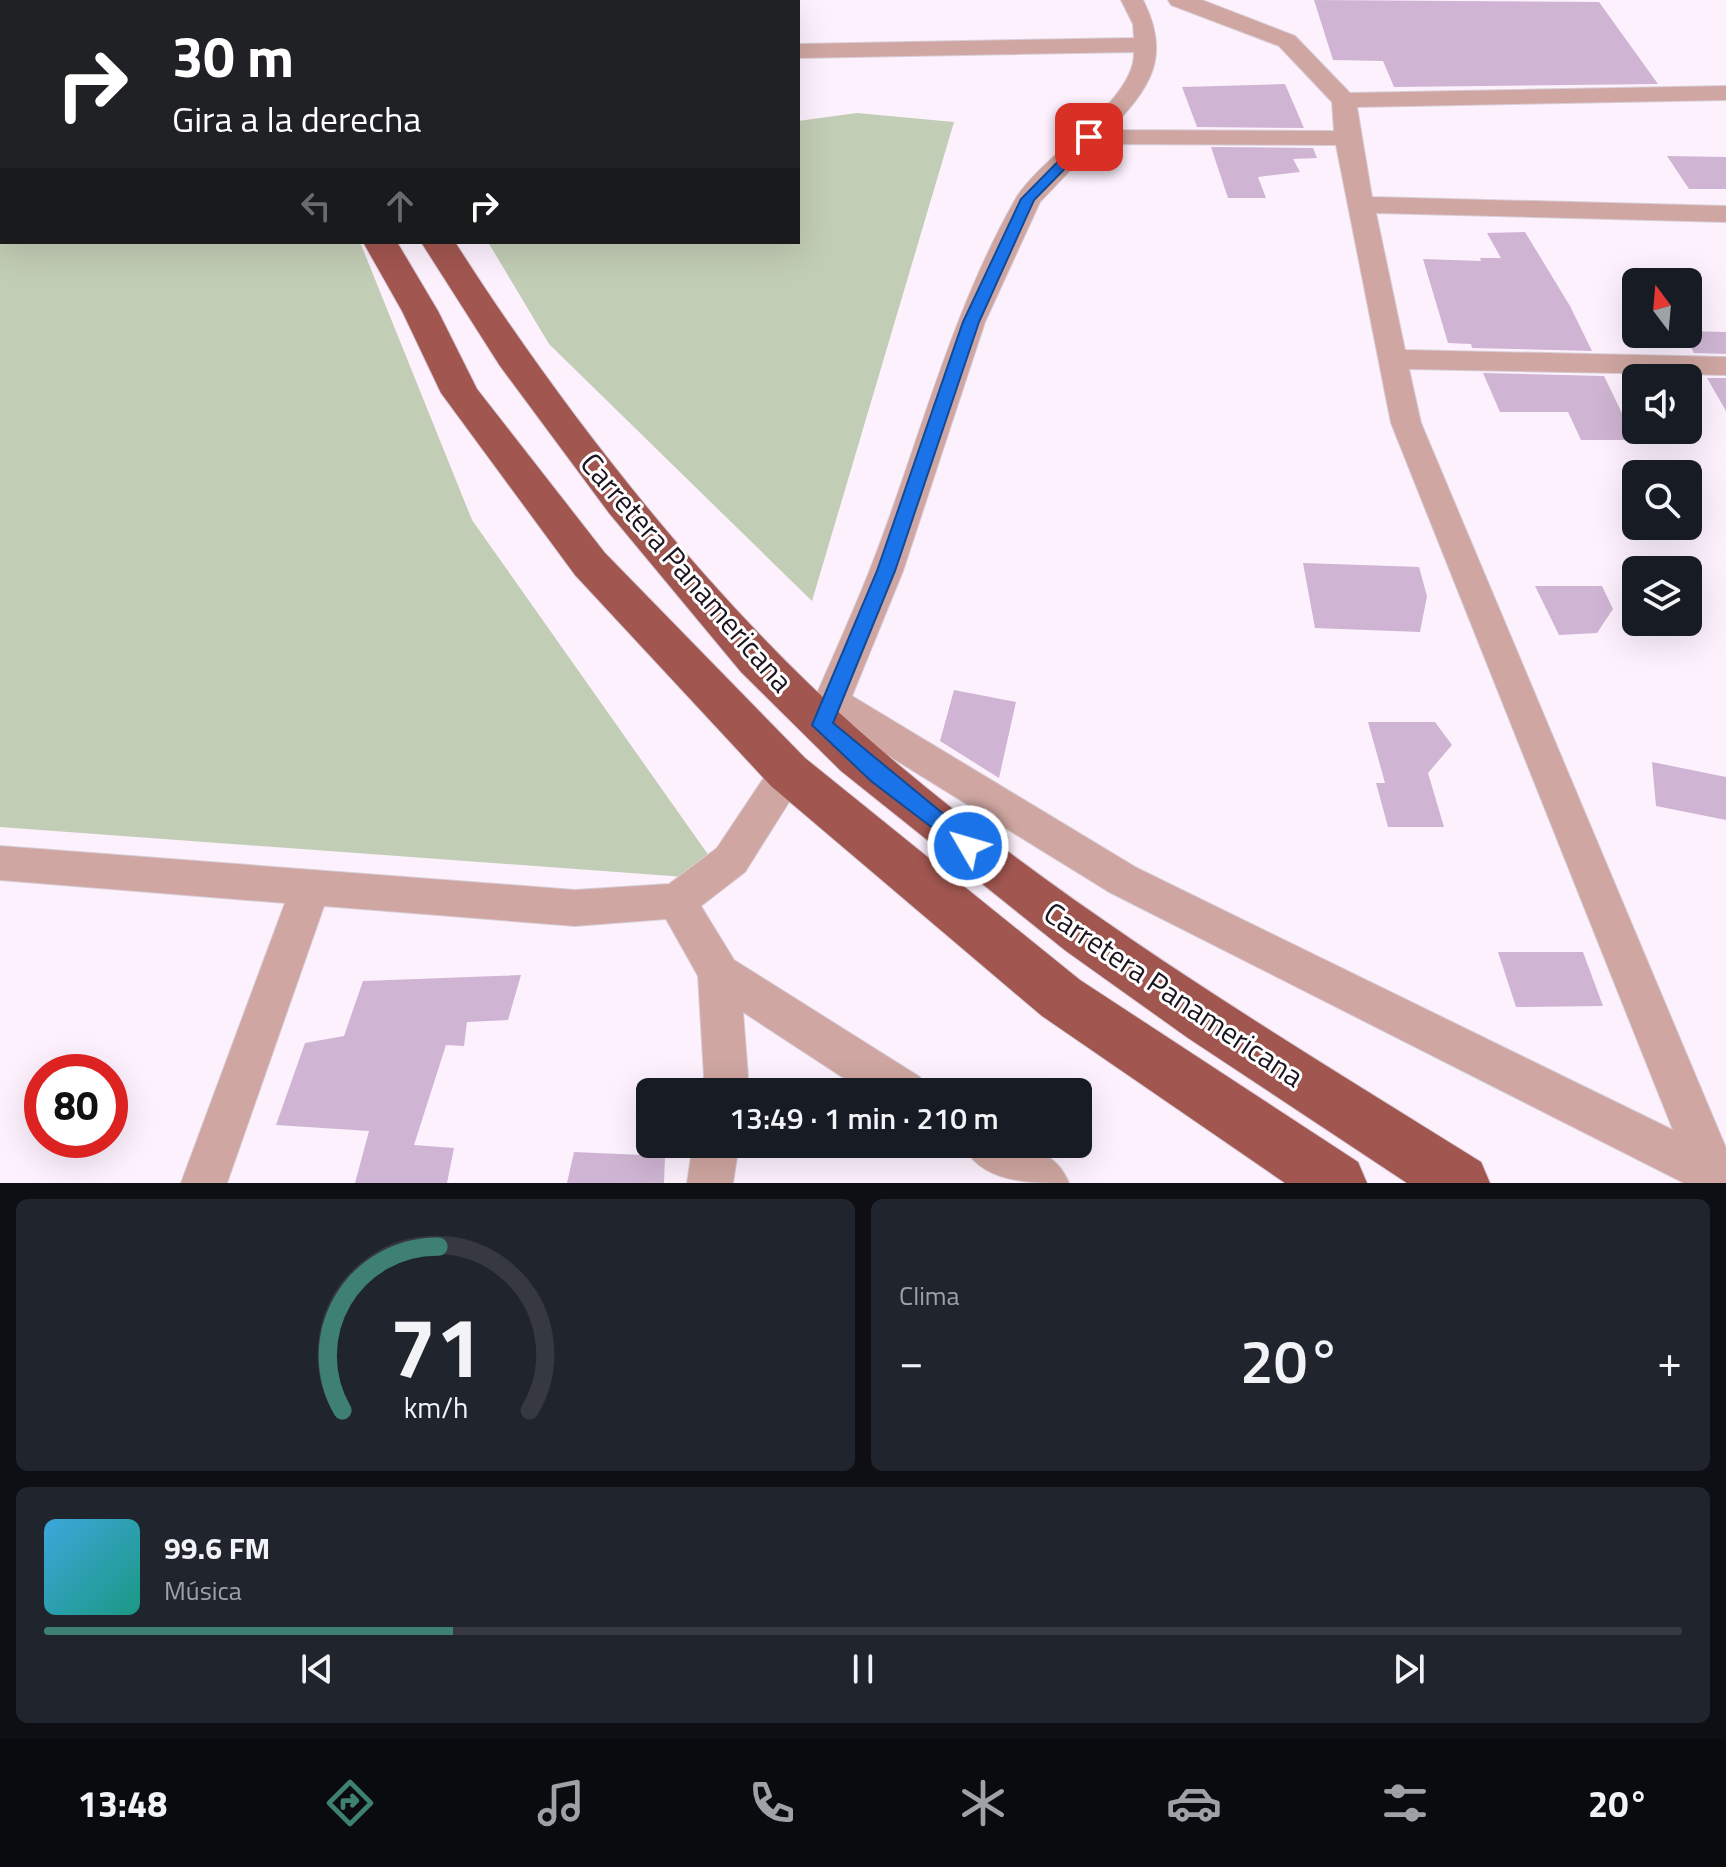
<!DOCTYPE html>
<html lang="es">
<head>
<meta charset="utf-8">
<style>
	body { margin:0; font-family:"Titillium Web",sans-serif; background:#20242c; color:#f1f3f6; height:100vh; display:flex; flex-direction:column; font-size:30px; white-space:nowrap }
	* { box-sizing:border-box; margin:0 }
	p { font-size:26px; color:#9ea1a6 }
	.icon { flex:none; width:44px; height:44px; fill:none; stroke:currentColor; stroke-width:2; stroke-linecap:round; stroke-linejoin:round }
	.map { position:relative; height:1183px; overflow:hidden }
	.side { display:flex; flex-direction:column; gap:16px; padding:16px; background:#0d0f14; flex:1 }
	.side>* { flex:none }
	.hud { position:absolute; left:0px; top:0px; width:800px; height:244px; box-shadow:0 8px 32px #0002; background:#202124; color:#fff; overflow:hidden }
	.needle { width:52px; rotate:344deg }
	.fabs { position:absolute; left:1622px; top:268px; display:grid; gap:16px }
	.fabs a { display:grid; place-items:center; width:80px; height:80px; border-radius:12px; background:#171b24; box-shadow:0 8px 32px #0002; font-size:40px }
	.speed { position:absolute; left:24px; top:1054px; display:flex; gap:16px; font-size:40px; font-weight:700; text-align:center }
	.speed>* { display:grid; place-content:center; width:104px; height:104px; border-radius:50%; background:#171b24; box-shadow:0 8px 32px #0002; line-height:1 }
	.speed .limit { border:12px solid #d22; background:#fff; color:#111 }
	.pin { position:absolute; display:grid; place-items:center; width:68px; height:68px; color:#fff; margin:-34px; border-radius:16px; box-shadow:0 4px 12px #0006 }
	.me { position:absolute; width:88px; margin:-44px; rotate:308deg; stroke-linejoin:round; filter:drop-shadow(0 0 6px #0008) }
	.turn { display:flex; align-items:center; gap:28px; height:168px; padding:0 40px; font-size:36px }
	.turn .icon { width:104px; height:104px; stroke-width:2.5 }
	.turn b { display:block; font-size:56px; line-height:68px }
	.lanes { display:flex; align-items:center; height:76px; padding:0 40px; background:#0003; justify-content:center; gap:40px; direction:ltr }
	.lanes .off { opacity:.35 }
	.big { font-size:60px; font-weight:600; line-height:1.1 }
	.side .widget { flex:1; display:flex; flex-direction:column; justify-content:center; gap:12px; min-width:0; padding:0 28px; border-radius:12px; background:#20242c }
	.side .dial { align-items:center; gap:0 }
	.dial svg { height:208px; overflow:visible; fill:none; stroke:#363941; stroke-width:7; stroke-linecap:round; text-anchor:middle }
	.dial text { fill:#f1f3f6; stroke:none }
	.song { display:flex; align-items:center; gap:24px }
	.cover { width:96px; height:96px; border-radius:12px; background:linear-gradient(135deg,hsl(200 70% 55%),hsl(170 70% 35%)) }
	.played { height:8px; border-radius:4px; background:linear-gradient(90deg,#3e8071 25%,#363941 25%) }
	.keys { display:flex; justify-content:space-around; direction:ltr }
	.heat { display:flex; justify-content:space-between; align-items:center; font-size:44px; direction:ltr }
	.side .tiles { flex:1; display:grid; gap:16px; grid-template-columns:1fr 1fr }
	.widget:last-child { grid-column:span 2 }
	.trip { position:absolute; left:636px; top:1078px; width:456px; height:80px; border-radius:12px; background:#171b24; box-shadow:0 8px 32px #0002; font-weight:600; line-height:80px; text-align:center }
	.dock { display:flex; height:128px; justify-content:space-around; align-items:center; background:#090b0e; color:#9ea1a6 }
	.dock .icon { width:56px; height:56px }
	.dock .current { color:#3e8071 }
	.dock b { font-size:36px; color:#f1f3f6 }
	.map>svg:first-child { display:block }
</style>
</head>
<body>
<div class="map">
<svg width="1726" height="1183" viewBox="0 0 1726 1183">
	<rect width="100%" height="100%" fill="#fcf1fd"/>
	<path fill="#c2cdb5" d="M0 0 206 2H2V242H360L472 520 726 880 0 827Z
		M857 113 954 122 812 601 549 344 488 242H798V121Z"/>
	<path fill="#cfb5d3" d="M1314 0 1599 2 1658 84 1394 87 1383 61 1333 60Z
		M1285 84 1304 128 1197 127 1182 87Z
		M1211 147 1313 148 1317 158 1293 159 1300 172 1258 177 1266 198H1228Z
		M1667 156 1726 157V189H1689Z
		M1525 232 1570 306 1592 351 1472 348 1471 344 1448 343 1423 259 1481 261 1480 258H1501L1487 233Z
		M1688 331 1726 332V354L1694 353 1684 334Z
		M1483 373 1604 376 1635 440H1581L1568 412H1500Z
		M1707 378H1726V411Z
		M1303 563 1419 567 1427 596 1420 632 1315 628Z
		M1535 586H1602L1613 609 1597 633 1559 635Z
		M954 690 1016 702 999 778 940 741Z
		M1368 722H1435L1452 745 1428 773 1444 827H1388L1376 783H1385Z
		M1652 762 1726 777V820L1656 806Z
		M1498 952H1583L1603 1006 1516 1007Z
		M521 975 508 1020 467 1022 464 1046 446 1045 414 1145 454 1148 447 1183H355L369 1131 276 1125 305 1043 344 1036 363 981Z
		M574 1152 665 1156 664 1183H567Z"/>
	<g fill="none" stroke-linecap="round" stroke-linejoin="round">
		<g stroke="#d8ced9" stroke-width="2">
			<path id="minor" d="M1121 0H1143C1172 57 1150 88 1110 130L1334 131 1332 102 1279 46 1171 5 1168 0H1202L1295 36 1350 93 1726 86V100L1357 107 1372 197 1726 206V222L1376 213 1405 350 1726 357V375L1409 369 1421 423 1726 1148V1183H1684L1109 892 839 725 836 731 823 735 810 731 805 721C826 672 849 622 869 572 918 448 949 317 1015 200 1039 157 1136 102 1134 52L798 58V44L1134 38 1133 24ZM1095 144 1336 145 1391 423 1673 1130 1137 868 852 696 903 571 985 322 1040 202Z
				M788 757 801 761 807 772 801 783 745 872 701 906 734 960 920 1077 926 1092H865L743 1012 748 1076 745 1092H701L704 1076 698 976 666 919 575 926 324 906 227 1183H181L285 903 0 880V846L575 890 669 884 717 848 775 761Z
				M693 1144H739L733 1183H687Z
				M962 1144C1003 1144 1051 1139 1069 1183 1027 1183 982 1183 962 1144Z"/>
		</g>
		<g stroke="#d8ced9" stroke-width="2">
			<path id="trunk" d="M193 0H222L223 2H194Z
				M246 0H275L276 2H247Z
				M363 242H397L438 311 477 389 605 553 805 758 1080 980 1358 1162 1367 1183H1285L1042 1016 771 786 575 575 441 393 402 311Z
				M421 242H455C564 413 704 591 855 727 1042 894 1269 1030 1481 1162L1490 1183H1407L1188 1038 1066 951 841 771 741 672 609 513 500 366Z"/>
		</g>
		<use href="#minor" fill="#cfa6a1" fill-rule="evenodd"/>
		<use href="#trunk" fill="#a25650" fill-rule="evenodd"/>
	</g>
	<path fill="#1a73e8" stroke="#114b97" stroke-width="2" d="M1085 134 1096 137 1034 200 979 322 895 571 833 723 975 840 979 846 975 853 968 855 871 781 812 725 877 571 963 322 1021 199Z"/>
	<g text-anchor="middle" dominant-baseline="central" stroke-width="6" stroke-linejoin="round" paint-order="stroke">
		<g font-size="30" fill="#1e141f" stroke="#fff">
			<text transform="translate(687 572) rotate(49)">Carretera Panamericana</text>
			<text transform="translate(1174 994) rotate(34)">Carretera Panamericana</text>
		</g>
	</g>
</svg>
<div class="fabs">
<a><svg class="needle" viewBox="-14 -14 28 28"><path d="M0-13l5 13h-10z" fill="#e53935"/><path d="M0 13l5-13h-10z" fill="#9ea1a6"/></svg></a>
<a><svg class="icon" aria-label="sound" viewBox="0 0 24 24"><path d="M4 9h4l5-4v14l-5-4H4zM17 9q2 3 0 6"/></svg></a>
<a><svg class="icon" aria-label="search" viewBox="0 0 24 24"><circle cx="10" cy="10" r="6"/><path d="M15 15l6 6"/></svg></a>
<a><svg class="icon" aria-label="layers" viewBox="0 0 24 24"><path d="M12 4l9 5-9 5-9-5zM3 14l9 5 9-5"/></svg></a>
</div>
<div class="speed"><div class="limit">80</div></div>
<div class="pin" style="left:1089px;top:137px;background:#d93025"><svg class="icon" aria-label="arrive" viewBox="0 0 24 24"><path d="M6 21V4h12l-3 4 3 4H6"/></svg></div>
<svg class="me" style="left:968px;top:846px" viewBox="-20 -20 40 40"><circle r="17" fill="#1a73e8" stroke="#fff" stroke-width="3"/><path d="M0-11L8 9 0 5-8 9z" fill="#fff"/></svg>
<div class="trip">13:49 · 1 min · 210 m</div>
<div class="hud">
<div class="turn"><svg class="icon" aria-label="right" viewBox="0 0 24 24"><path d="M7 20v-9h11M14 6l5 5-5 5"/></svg><div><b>30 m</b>Gira a la derecha</div></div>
<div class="lanes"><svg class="icon off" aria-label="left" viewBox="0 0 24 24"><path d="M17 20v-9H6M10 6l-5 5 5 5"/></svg><svg class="icon off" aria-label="ahead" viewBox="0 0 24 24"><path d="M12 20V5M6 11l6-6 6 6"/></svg><svg class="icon" aria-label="right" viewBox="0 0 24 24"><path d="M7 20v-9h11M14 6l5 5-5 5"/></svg></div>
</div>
</div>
<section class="side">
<div class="tiles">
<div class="widget dial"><svg viewBox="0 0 100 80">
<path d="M14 69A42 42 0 1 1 86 69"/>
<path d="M14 69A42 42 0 0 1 51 6" stroke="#3e8071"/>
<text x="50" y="56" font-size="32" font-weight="700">71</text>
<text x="50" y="72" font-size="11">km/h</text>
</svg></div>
<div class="widget"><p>Clima</p>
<div class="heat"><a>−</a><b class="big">20°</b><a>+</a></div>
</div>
<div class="widget">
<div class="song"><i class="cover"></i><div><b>99.6 FM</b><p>Música</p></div></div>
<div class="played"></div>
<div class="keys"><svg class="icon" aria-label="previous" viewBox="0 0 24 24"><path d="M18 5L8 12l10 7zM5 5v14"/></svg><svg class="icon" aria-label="pause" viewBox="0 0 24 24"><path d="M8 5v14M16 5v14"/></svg><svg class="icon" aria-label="next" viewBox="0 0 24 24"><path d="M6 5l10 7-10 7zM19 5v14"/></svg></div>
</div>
</div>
</section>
<nav class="dock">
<b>13:48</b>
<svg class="icon current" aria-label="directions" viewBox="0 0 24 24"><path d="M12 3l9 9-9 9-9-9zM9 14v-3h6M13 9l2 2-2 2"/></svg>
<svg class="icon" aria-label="music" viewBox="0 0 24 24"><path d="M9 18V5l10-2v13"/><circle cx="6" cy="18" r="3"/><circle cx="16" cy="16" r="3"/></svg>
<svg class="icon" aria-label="phone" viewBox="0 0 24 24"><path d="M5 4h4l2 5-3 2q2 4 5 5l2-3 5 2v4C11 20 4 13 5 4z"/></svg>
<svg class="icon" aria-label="climate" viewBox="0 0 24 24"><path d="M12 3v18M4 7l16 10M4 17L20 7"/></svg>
<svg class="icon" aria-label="car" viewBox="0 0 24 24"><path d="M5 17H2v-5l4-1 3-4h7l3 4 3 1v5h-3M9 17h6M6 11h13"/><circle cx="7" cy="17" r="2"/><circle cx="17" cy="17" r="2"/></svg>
<svg class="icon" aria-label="filters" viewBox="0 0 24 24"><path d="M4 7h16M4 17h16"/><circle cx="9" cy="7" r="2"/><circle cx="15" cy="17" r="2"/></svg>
<b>20°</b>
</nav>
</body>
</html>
